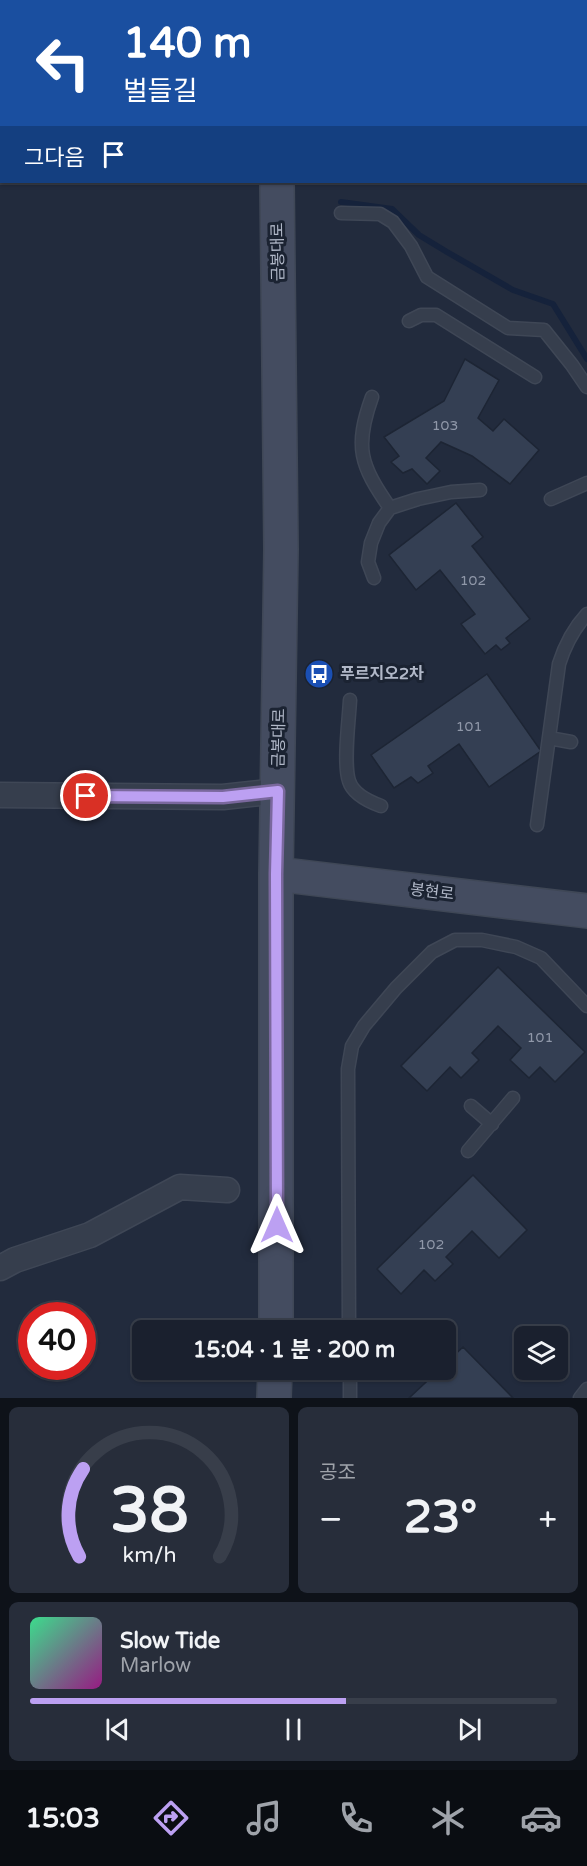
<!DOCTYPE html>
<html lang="ko">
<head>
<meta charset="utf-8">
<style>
	body { margin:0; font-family:"Varela Round","Noto Sans KR",sans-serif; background:#272d3a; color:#f1f3f6; height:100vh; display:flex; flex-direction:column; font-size:22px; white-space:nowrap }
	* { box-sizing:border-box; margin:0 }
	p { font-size:20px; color:#9fa3aa }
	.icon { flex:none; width:33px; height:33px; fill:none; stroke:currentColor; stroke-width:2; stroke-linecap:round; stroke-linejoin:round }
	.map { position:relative; height:1398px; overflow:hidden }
	.panel { display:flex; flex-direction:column; gap:9px; padding:9px; background:#0e1219; flex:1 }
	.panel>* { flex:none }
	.banner { position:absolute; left:0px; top:0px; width:588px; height:183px; box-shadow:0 2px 4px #0004,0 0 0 2px #383e4a; background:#1a4fa0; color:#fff; overflow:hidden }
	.controls { position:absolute; left:514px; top:1326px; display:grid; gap:12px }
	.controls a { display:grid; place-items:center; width:54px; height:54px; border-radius:9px; background:#1a202e; box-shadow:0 2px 4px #0004,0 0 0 2px #383e4a; font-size:30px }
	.speed { position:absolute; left:18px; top:1302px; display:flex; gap:12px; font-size:30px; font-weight:700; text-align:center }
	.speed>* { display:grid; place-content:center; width:78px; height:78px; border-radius:50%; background:#1a202e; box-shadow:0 2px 4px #0004,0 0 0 2px #383e4a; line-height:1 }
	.speed .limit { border:9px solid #d22; background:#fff; color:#111 }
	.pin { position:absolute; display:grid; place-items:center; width:51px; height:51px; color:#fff; margin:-26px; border:3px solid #fff; border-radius:50%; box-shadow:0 2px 6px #0007 }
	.me { position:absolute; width:66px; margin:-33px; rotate:0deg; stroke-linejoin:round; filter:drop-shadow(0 0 4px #0008) }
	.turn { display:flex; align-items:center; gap:21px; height:126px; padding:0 24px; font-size:27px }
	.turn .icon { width:78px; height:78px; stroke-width:2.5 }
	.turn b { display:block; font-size:42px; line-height:51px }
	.then { display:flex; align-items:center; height:57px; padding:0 24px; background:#0003; gap:12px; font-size:22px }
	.big { font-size:45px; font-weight:700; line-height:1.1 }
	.panel .widget { flex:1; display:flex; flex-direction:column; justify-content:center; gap:9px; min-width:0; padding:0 21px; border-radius:9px; background:#272d3a }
	.panel .dial { align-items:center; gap:0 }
	.dial svg { height:156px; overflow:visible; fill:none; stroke:#383e4a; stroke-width:7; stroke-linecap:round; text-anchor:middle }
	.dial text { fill:#f1f3f6; stroke:none }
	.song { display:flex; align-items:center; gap:18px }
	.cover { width:72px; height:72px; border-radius:9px; background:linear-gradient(135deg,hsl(150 70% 55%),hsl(310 70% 35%)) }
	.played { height:6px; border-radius:3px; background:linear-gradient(90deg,#bca0f2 60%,#383e4a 60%) }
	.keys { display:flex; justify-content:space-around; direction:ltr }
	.heat { display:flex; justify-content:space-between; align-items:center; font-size:33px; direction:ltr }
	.panel .tiles { flex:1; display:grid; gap:9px; grid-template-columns:1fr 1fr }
	.widget:last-child { grid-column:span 2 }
	.trip { position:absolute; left:132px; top:1320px; width:324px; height:60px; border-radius:9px; background:#1a202e; box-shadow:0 2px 4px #0004,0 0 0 2px #383e4a; font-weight:700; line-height:60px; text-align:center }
	.dock { display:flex; height:96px; justify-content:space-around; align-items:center; background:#0a0d12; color:#9fa3aa }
	.dock .icon { width:42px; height:42px }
	.dock .active { color:#bca0f2 }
	.dock b { font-size:27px; color:#f1f3f6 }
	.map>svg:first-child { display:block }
</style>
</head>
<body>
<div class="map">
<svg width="587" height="1398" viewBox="0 0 587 1398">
	<rect width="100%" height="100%" fill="#222b3d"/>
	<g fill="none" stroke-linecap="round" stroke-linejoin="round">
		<path stroke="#15223b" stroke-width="6" d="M0 96H2
			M341 202 392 209 419 235 447 252 513 290 553 304 587 359"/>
	</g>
	<path fill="#343f53" stroke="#1d2534" stroke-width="1.5" d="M465 359 499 380 478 418 493 431 504 419 539 450 510 484 472 456 441 442 426 458 440 471 427 484 412 469 403 473 391 462 399 456 384 437 444 401Z
		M456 503 483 537 472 546 530 619 506 638 510 643 501 650 496 645 485 654 461 624 475 614 440 570 416 590 389 555Z
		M487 674 541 751 489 787 459 744 428 766 433 773 418 783 411 777 394 788 371 755Z
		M498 967 585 1052 555 1082 540 1067 529 1078 510 1060 521 1048 498 1026 472 1053 479 1060 461 1078 450 1067 427 1091 401 1066Z
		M473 1175 527 1230 499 1258 472 1231 446 1257 453 1264 435 1281 424 1270 401 1294 377 1269Z
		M463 1347 513 1398H409L439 1370H446V1363Z"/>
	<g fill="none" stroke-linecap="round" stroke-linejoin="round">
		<g stroke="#3f4756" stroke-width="15">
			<path id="lane" d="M341 213 380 214 393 222 411 246 427 277 508 328 544 330 572 365 587 387
				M409 321 421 315H436L535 377
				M372 397C354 447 360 465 390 508
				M551 499 587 483
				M374 578 368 562 371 543 379 523 390 508 418 499 451 492 480 490
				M350 700C349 720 343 763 349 781 353 794 370 802 381 806
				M549 738 571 742
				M537 825 559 664C565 645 573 629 587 614
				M471 1106 492 1124
				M468 1151 513 1098
				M349 1330 348 1069 352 1046 364 1026 396 988 432 952 455 940H482L516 947 541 958 587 1006
				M350 1370V1398
				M580 1398 587 1389"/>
		</g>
		<g stroke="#3f4756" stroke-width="27">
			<path id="street" d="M511 0V2
				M406 2V0
				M586 114H587
				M0 795 223 797 278 791
				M0 1268 15 1260 90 1235 180 1187 227 1190"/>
		</g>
		<g stroke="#3f4756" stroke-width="36">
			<path id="secondary" d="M276 0V2
				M276 874 587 911
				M276 1330V874L281 549 277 182
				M274 1398 275 1370"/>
		</g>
		<use href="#lane" stroke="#363e4d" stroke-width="12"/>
		<use href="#street" stroke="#363e4d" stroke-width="24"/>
		<use href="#secondary" stroke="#444c60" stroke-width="33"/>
	</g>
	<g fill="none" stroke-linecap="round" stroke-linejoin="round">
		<g stroke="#7a689d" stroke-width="15">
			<path id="route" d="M86 796 223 797 278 791 276 874 277 1225"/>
		</g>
		<use href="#route" stroke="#bca0f2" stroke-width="10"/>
	</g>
	<defs>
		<g id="bus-disc" transform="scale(1.5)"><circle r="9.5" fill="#1a4fb4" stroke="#1b2332"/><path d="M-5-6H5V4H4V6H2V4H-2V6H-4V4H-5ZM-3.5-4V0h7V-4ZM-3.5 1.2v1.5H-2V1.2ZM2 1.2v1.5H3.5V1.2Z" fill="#fff"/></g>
	</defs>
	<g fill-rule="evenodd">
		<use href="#bus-disc" x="319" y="674"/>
	</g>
	<g text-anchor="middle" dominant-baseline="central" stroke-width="6" stroke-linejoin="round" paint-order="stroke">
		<g font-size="14" fill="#9098a9">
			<text x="445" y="425">103</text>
			<text x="473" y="580">102</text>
			<text x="469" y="726">101</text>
			<text x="540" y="1037">101</text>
			<text x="431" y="1244">102</text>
		</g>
		<g font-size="16" fill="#b1b8c8" stroke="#1b2332">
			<text transform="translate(278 252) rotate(-91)">금봉대로</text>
			<text transform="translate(279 738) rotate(-89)">금봉대로</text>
			<text transform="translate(432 892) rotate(7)">봉현로</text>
		</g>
		<g font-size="16" font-weight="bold" fill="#b1b8c8" stroke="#1b2332" text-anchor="start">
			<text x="340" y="674">푸르지오2차</text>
		</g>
	</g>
</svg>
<div class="controls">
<a><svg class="icon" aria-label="layers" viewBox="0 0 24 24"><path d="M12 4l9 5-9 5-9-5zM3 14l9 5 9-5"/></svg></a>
</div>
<div class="speed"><div class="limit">40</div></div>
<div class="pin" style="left:86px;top:796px;background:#d93025"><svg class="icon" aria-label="arrive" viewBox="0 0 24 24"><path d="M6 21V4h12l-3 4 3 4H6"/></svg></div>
<svg class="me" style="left:277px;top:1225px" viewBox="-20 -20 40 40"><path d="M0-17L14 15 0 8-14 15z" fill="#bca0f2" stroke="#fff" stroke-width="4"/></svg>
<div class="trip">15:04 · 1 분 · 200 m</div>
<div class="banner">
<div class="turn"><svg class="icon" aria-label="left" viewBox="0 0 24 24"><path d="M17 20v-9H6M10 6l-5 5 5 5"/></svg><div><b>140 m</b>벌들길</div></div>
<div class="then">그다음<svg class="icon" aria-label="arrive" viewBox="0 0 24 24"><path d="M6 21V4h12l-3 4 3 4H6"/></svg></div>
</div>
</div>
<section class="panel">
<div class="tiles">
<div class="widget dial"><svg viewBox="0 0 100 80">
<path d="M14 69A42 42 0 1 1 86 69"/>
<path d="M14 69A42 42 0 0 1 16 24" stroke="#bca0f2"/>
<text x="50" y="56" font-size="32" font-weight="700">38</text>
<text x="50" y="72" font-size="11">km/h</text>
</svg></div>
<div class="widget"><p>공조</p>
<div class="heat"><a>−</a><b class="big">23°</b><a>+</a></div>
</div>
<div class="widget">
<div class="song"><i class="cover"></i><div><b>Slow Tide</b><p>Marlow</p></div></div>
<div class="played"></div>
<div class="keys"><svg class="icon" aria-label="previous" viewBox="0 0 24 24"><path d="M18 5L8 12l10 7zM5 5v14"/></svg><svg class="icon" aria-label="pause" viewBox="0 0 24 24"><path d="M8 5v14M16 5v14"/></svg><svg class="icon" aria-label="next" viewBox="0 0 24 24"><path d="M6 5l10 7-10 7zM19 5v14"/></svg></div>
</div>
</div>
</section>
<nav class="dock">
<b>15:03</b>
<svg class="icon active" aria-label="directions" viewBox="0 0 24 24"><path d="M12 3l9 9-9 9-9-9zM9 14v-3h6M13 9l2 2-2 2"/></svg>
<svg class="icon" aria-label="music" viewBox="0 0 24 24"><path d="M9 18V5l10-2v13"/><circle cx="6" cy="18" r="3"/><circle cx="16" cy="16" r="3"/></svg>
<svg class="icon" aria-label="phone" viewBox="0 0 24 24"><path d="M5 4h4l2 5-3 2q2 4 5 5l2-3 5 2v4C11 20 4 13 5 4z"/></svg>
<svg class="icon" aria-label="climate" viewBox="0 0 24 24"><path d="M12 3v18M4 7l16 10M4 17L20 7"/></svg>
<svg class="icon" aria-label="car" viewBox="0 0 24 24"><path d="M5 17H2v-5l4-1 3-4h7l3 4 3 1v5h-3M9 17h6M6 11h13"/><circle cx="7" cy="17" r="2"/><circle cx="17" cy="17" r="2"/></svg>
</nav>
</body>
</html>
